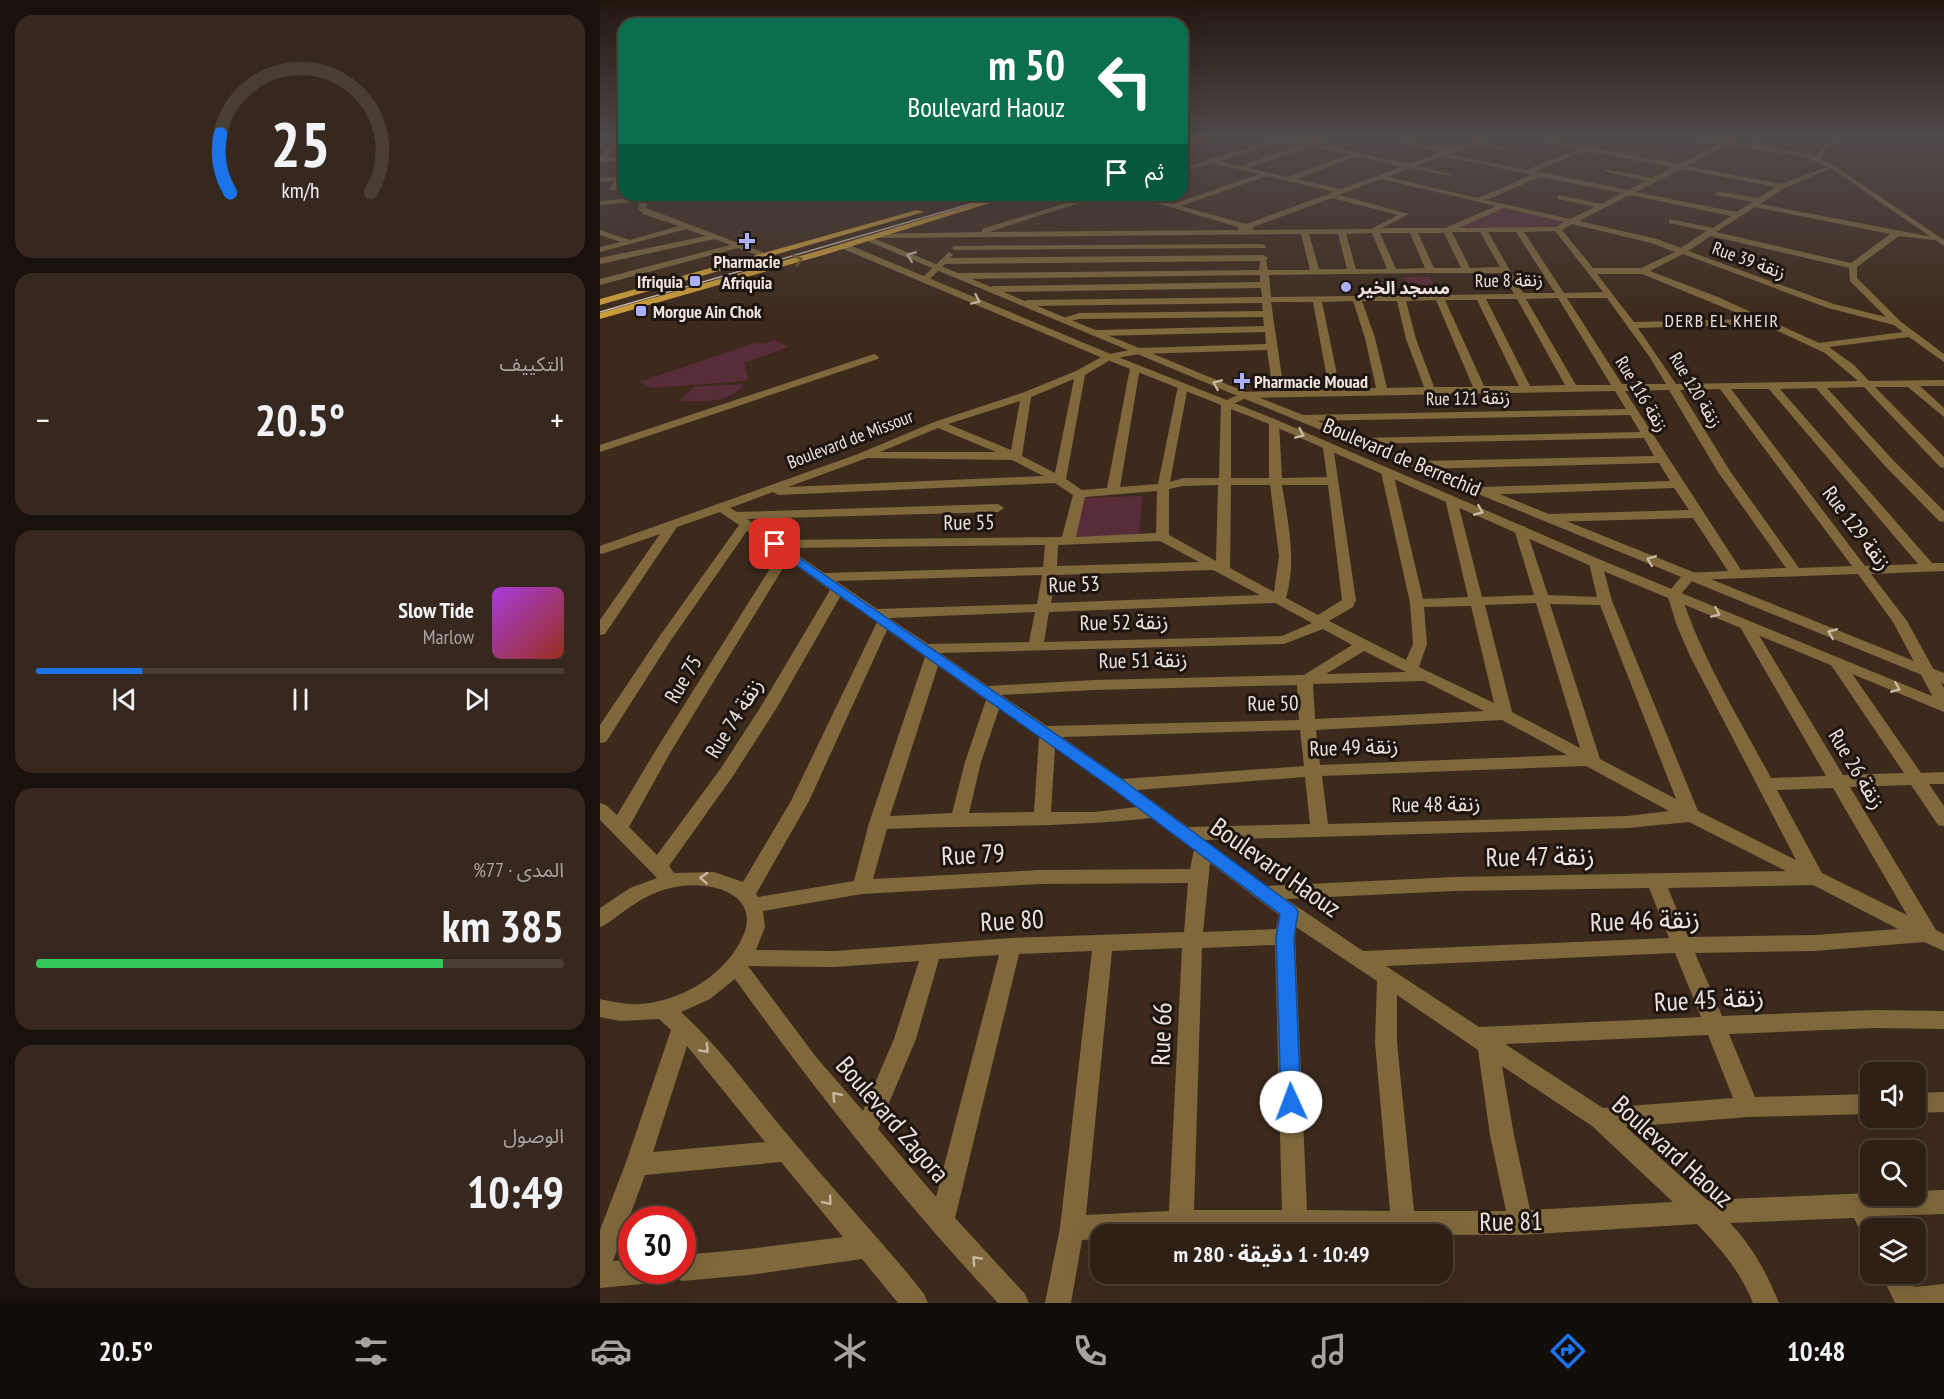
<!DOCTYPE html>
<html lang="ar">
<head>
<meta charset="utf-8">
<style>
	body { margin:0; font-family:"PT Sans Narrow","Noto Sans Arabic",sans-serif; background:#36281e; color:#f1f3f6; direction:rtl; height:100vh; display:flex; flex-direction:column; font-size:22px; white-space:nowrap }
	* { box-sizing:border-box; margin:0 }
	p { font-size:20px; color:#a7a3a0 }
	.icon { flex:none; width:33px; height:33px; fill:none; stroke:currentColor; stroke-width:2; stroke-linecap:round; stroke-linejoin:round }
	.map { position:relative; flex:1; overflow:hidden; direction:ltr }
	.drawer { display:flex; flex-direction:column; gap:15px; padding:15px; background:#19120c; width:600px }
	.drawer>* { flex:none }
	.guide { position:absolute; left:18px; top:18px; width:570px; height:183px; border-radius:18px; box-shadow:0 6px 24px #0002,0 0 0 2px #493e34; direction:rtl; background:#0b6e4f; color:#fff; overflow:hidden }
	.fabs { position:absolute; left:1260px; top:1062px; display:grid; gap:12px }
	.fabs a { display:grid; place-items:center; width:66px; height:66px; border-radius:12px; background:#2e2015; box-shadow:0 6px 24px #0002,0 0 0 2px #493e34; font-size:30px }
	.speed { position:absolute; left:18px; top:1206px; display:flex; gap:12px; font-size:30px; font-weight:700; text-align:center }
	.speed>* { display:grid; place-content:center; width:78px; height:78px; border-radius:50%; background:#2e2015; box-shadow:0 6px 24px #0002,0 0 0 2px #493e34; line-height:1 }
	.speed .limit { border:9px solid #d22; background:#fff; color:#111 }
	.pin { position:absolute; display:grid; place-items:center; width:51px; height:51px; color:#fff; margin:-26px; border-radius:12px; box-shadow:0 3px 9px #0006 }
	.me { position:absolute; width:66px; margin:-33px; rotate:358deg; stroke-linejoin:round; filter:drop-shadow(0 0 4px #0008) }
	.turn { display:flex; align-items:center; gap:21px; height:126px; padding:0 24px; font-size:27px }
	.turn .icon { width:78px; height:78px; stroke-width:2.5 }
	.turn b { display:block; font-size:42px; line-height:51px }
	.then { display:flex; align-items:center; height:57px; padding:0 24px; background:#0003; gap:12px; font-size:22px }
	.big { font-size:45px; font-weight:700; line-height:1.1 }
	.drawer .card { flex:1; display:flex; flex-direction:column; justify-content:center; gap:9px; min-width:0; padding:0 21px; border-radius:18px; background:#36281e }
	.drawer .dial { align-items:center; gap:0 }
	.dial svg { height:156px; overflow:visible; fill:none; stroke:#493e34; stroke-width:7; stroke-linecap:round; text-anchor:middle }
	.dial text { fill:#f1f3f6; stroke:none }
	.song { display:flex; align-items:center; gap:18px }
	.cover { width:72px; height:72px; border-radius:9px; background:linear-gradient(135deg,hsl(280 70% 55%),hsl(10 70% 35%)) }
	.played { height:6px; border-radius:3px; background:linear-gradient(90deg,#1a73e8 20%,#493e34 20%) }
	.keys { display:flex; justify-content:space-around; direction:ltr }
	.heat { display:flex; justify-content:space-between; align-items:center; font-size:33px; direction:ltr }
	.charge { height:9px; border-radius:4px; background:linear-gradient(90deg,#34c759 77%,#493e34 0) }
	.trip { position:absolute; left:490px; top:1224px; width:363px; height:60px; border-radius:18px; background:#2e2015; box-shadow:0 6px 24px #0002,0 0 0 2px #493e34; font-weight:700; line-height:60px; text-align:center; direction:rtl }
	.tabs { display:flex; height:96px; justify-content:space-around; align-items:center; background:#120d08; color:#a7a3a0 }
	.tabs .icon { width:42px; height:42px }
	.tabs .selected { color:#1a73e8 }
	.tabs b { font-size:27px; color:#f1f3f6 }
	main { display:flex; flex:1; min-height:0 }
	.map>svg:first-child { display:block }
</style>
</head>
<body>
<main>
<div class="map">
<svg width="1344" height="1303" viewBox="0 0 1344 1303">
	<rect width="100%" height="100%" fill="#3d2a1c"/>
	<path fill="#4a311f" d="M1036 147 1090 157 1075 165 1020 154Z"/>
	<path fill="#592c3a" d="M903 208 964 222 951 228H859Z
		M803 277H830L837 294 810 295Z
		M175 340 188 347 144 363 148 378 143 381 52 388 40 382 157 342 163 344Z
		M144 384C130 404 103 401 79 401L94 387Z
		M542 496 539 536 473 537 481 498Z"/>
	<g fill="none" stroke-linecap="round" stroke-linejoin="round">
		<path fill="#7f683c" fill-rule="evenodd" d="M19 136H24V138L7 157 24 156V160L0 162V156Z
			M689 136H697L694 138 711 142 739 136 719 144 809 164 842 152 788 139V137L849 149 886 136H894L880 142 913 150V152L873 145 849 154 927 170 978 149 915 136H926L1079 164 1129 140 1131 143 1087 166 1181 184 1233 165V167L1185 188 1160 204 1338 238 1334 240 1299 236 1257 267V278L1300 321 1344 354V362L1309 337 1229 347 1254 365 1269 381 1344 380V386H1320L1344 408V417L1308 387H1275L1344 457V468L1340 467 1264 387 1227 388 1293 460 1344 511V522L1339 521 1285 466 1216 388 1180 389 1332 563H1344V571L1271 574 1307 621 1344 688V708L1336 703 1293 622 1258 574 1093 580 1081 594C1102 659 1139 718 1171 778L1226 776 1140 627 1147 623 1154 627 1243 775 1304 773 1231 665 1239 660 1244 662 1321 773 1344 772V784H1329L1344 806V826L1338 825 1311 785 1250 787 1336 930 1344 934V951L1324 942 1215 951 1095 953 1122 1016 1274 1010 1344 1011V1029L1274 1028 1129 1034 1155 1097 1270 1094V1114L1148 1117 1026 1127 1107 1200 1270 1193V1196H1316V1191L1344 1190V1214L1279 1216 1284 1228H1270V1240L1263 1237 1254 1218 1130 1223C1153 1247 1166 1272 1179 1303H1153C1140 1271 1121 1249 1097 1224L921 1235 501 1234V1239L482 1240 471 1303H445L460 1228 492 951 419 954 355 1218 425 1294 429 1303H398C303 1201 216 1092 135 979L110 999 81 1012C122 1049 155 1097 192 1140 230 1185 270 1229 309 1275L324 1294 328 1303H298L262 1259 149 1275 82 1281 73 1277 70 1270H82V1255L149 1249 243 1237 181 1162 45 1175 13 1261 32 1259V1270H65L62 1279 53 1283 0 1288V1230L25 1165 71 1030 59 1019 20 1021 0 1017V999C14 1002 27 1005 41 1004 79 1001 120 978 139 944 166 898 118 881 81 886 59 889 40 899 23 912 15 917 9 924 0 927V908L30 888 57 878 0 820V803L6 805 17 815 54 753 179 554 147 531 71 640 6 742 0 743V725L59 637 139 525 120 512 77 527 5 634 0 635V620L60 534 2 554 0 553V546L258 454 334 422 422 393 476 371 505 355 539 348 666 344 665 332 497 336 492 333 497 330 664 326 663 317 479 319 465 322 460 319 479 313 663 311 662 303 427 306 422 303 427 300 662 297 661 288 393 292 389 289 393 286 660 282V275L359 279 355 276 359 273 659 270 660 261 345 264 329 280 322 278 349 252 353 255 350 258 664 255 668 258 666 260 668 270H710L701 234 276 238 272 236 276 234 382 232V229L492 195H504L389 232 638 230V227L529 195H541L573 204 659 174 612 163 582 172V168ZM687 140 704 144 640 166 619 161ZM712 146 749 155 687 177 648 168ZM985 151 1073 167 1052 178 1004 169V171L1046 181 1028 190 935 171ZM757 156 802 167 741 189 696 179ZM843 156 927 174 932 175 878 198 788 177 810 168 851 176V174L817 166ZM1081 169 1176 187 1158 198 1116 191V195L1153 202 1136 212 1036 192ZM667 176 734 192 646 224 581 206ZM940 177 1022 193 1001 204 958 195V199L995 207 970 219 886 200ZM781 179 896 206 845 228H782L809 214 739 195ZM1030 195 1131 216 1113 228 1069 219V223L1106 231 1081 248 1057 239 979 221ZM732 198 798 215 771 229 653 230V227ZM1155 207 1290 234 1251 263 1116 232ZM904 208 964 222 956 227 859 228ZM972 224 1051 243 1075 252 1041 268H993L962 230ZM955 231 1003 292 964 293 924 232ZM852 232H880L900 267 870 268ZM888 232H916L955 293H923ZM772 233 787 269H756L746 234ZM780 233H810L825 268 796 269ZM818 233H844L861 268H834ZM709 234H738L747 269H719ZM1111 236 1249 268 1250 281 1286 317 1234 304 1088 251ZM1083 254 1228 308 1294 325 1303 332 1219 343 1118 297 1050 271ZM828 273H903L914 294 671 297 669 275ZM997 274H1042L1152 319 1034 322ZM958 298 1011 385H976L926 299ZM967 298H1007L1049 356 1066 384H1022ZM886 299H917L965 385 930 386ZM836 300 873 387H834L816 339 806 301ZM845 300H877L919 386H884ZM753 301 765 338 776 388 740 389 722 302ZM762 301H797L806 339 824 387 787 388 775 338ZM671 302H713L729 389 684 391ZM1163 324 1225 353 1258 381 1076 384 1038 328ZM667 350 673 391 644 392 621 403 619 478H583L570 482 588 386 583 383 578 386 558 484 520 487 540 368 535 365 530 368 507 488 482 490 466 479 485 375 512 359 539 354ZM474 379 455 473 422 456 431 397ZM1120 389 1252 566 1199 568 1130 471 1080 390ZM1131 389H1169L1318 564 1265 566ZM1069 390 1118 472 1186 568 1141 570 1025 391ZM1015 391 1026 409 703 415 697 418 703 421 1030 415 1040 432 758 438 752 441 758 444 1044 438 1054 456 820 461 814 465 820 469 1059 463 1070 481 881 487 875 491 881 495 1074 488 1089 510 948 514 942 518 948 522 1093 518 1128 571 1084 573 1067 594 1077 626 1090 656 1196 860 1098 811 1012 601 1001 560 996 559 989 563 997 597 948 595 925 526H915L914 529 934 595 882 597 857 499 851 495 845 499 868 597 823 599 793 472 791 469H783L781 472 810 603 813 644 806 660 729 621 753 607 756 600 733 446 729 445 723 448 727 477 682 478 679 422 677 420H669V478H631V405L646 398ZM420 401 411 450 348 424ZM338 428 396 452H280ZM267 458 412 460 443 476 188 487ZM455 483 473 495 462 537 177 540 147 519 398 512 404 508 398 504 137 512 130 508 173 492 178 495ZM618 485 616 561 569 535V489L583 486ZM631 485H670L679 556 674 592 630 568ZM682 485H728L742 600 718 615 686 598C697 560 688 523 682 485ZM557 491 556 533 476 537 485 497ZM560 541 599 562 457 566 458 545ZM445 545 443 567 224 573 188 548ZM188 560 230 590 160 708 121 768 57 855 29 827 70 753ZM613 570 660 595 451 603 456 575ZM442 575 437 604 277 609 236 581ZM240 597 277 622 191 801 143 882 114 872 74 873 69 866 133 776 176 709ZM675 603 712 623 682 636 444 642 449 612ZM936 603 980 748 912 712 885 605ZM950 604 1000 605 1076 799 1000 759ZM871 606 894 703 819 667 827 644 824 607ZM435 612 429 642 328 644 289 618ZM723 629 752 645 704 675 494 680 388 686 340 653 684 644ZM287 630 325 657 269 823 254 881 158 897 156 894 209 801ZM764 651 806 672 726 674ZM338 666 386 700 365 762 352 813 290 816ZM824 681 884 711 715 719 713 684ZM697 685 699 720 447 726 401 695 494 690ZM399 709 439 737 434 812 369 813 381 762ZM902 720 967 755 720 765 716 730ZM700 730 704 766 522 779 462 737ZM455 748 537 807 494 812H451ZM986 766 1069 811 1028 816 728 824 722 776ZM705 777 710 824 588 827 537 790ZM1233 788 1307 915 1222 873 1177 790ZM551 818 594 850 590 869 440 870 273 879 287 829C375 825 463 828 551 818ZM1089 822 1186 871 854 877 667 886 605 840 1028 828ZM610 863 679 915 676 929 603 932ZM588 883 584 932 411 938 234 951 156 950 165 927 163 911 262 894 440 884ZM1213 885 1298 929 1215 935 1088 937 1068 888ZM1049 888 1069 938 763 951 686 899 854 891ZM696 927 777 981 775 1043 790 1211 707 1210 695 937ZM675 945 682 1210H594L602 948ZM582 948 569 1211 486 1215 512 951ZM1075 953 1101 1017 879 1027 786 966ZM399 955 336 1197 278 1129 316 1039 339 959ZM319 961 294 1039 263 1111 216 1057 148 966 234 967ZM797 995 878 1050 890 1135 906 1211H814L797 1043ZM1108 1035 1133 1098 1003 1108 905 1044ZM87 1046 165 1142 53 1152ZM902 1066 992 1126 1073 1202 930 1210 914 1135Z
			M1162 136H1169L1152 146 1147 145Z
			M1239 136H1246L1231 145 1217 160H1213L1227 143Z
			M24 171V180L17 186 24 187V191L9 190 14 181 0 182V178L18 176Z
			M74 195H106L48 201 46 208 170 255 166 258 138 248 0 285V279L130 245 115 239 0 264V258L106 236 86 229 0 252V247L21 242 0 235V230L30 240 79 226 43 214 38 208 40 202 0 205V201Z
			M662 244 666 246 665 248 355 250 351 248 355 246Z
			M274 354 279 357 278 359 0 452V445Z
			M1344 1092V1112L1316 1113V1093Z
			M1281 1274H1307L1314 1287 1344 1284V1303H1295Z"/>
		<path fill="#7f683c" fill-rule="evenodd" d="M1068 136H1102L1209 154 1233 165 1344 240V246L1229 167 1205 157Z
			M268 236 648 393 1344 673V684L640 397 265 240V236Z
			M241 244H247L513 355 677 420 1001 560 1344 701V712L991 566 669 424 505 359 241 248Z"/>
		<path fill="#d09f3a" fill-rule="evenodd" d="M612 136H620L582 148V144Z
			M403 195H415L227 254 0 319V313L221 250Z
			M317 210 324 212 0 305V299Z"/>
		<path stroke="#cabcb3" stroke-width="1.5" d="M582 143 608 136
			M0 312 401 195"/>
	</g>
	<defs><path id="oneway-chevron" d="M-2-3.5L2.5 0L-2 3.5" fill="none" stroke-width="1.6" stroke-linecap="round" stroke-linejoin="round" transform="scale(1.5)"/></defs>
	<g stroke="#c8b8a3">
		<use href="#oneway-chevron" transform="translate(311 256) rotate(-158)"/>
		<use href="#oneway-chevron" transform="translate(376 300) rotate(24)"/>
		<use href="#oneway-chevron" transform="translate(617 384) rotate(-157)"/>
		<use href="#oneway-chevron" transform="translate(700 434) rotate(24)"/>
		<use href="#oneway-chevron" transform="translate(879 511) rotate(23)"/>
		<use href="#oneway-chevron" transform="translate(1051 560) rotate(-158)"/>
		<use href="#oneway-chevron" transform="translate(1116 613) rotate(24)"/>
		<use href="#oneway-chevron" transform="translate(1232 633) rotate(-158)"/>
		<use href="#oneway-chevron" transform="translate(1296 688) rotate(22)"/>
		<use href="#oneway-chevron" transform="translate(104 878) rotate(-177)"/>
		<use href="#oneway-chevron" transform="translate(105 1049) rotate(47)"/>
		<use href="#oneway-chevron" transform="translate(236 1096) rotate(-132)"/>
		<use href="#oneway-chevron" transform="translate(228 1201) rotate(50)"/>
		<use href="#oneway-chevron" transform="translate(376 1260) rotate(-133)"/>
	</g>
	<use stroke="#765a24" href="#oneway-chevron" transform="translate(198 260) rotate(-16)"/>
	<linearGradient id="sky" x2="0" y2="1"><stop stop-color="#22170f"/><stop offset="0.43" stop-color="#514a4b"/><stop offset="1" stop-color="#514a4b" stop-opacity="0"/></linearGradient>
	<rect width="1344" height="318" fill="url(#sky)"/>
	<path fill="#1a73e8" stroke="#114b97" stroke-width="1.5" d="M175 541 524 781 695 907 698 912 694 937 701 1102 698 1108 691 1111 684 1108 681 1102 676 937 680 914 513 789 171 547 169 544Z"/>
	<g fill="#acaffb" stroke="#1d150f" stroke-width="2">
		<path d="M144 232h6v6h6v6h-6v6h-6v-6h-6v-6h6z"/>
		<rect x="89" y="275" width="12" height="12" rx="3"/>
		<circle cx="746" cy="287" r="6"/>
		<rect x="35" y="305" width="12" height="12" rx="3"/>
		<path d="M639 372h6v6h6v6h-6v6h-6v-6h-6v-6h6z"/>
	</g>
	<g text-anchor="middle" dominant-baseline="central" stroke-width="6" stroke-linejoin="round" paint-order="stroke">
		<g font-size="18" fill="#f0e3db" stroke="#1d150f">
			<text transform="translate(1149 260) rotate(20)">Rue 39 زنقة</text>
			<text transform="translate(909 280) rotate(-1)">Rue 8 زنقة</text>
			<text transform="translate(1096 390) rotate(59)">Rue 120 زنقة</text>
			<text transform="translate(1042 394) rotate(59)">Rue 116 زنقة</text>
			<text transform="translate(868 398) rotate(-1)">Rue 121 زنقة</text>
			<text transform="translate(250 439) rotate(-21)">Boulevard de Missour</text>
		</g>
		<g font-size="18" font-weight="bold" fill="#f0e3db" stroke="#1d150f" text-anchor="start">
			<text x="147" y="261" text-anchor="middle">Pharmacie<tspan x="147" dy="21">Afriquia</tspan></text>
			<text x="83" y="281" text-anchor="end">Ifriquia</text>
			<text x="758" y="287">مسجد الخير</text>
			<text x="53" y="311">Morgue Ain Chok</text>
			<text x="654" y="381">Pharmacie Mouad</text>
		</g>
		<g font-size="18" letter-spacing="1.5" fill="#f0e3db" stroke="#1d150f">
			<text x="1122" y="320">DERB EL KHEIR</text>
		</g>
		<g font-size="21" fill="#f0e3db" stroke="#1d150f">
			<text transform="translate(802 457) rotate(23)">Boulevard de Berrechid</text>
			<text transform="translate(369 522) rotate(-1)">Rue 55</text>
			<text transform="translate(1257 528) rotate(53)">Rue 129 زنقة</text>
			<text transform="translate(474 584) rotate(-2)">Rue 53</text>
			<text transform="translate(524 622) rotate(-1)">Rue 52 زنقة</text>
			<text transform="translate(543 660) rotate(-1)">Rue 51 زنقة</text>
			<text transform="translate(83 679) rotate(-59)">Rue 75</text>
			<text transform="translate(673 703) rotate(-1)">Rue 50</text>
			<text transform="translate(134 718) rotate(-58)">Rue 74 زنقة</text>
			<text transform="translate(754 747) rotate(-2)">Rue 49 زنقة</text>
			<text transform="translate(1257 769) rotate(59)">Rue 26 زنقة</text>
			<text transform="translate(836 804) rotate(-1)">Rue 48 زنقة</text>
		</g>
		<g font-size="26" fill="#f0e3db" stroke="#1d150f">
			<text transform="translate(373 854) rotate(-3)">Rue 79</text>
			<text transform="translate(940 856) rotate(-1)">Rue 47 زنقة</text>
			<text transform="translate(676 867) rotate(35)">Boulevard Haouz</text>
			<text transform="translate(412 920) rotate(-3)">Rue 80</text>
			<text transform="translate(1045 920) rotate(-2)">Rue 46 زنقة</text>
			<text transform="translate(1109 999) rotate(-3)">Rue 45 زنقة</text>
			<text transform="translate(561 1034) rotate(-88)">Rue 66</text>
			<text transform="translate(293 1119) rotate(49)">Boulevard Zagora</text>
			<text transform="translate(1073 1151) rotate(42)">Boulevard Haouz</text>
			<text transform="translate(911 1221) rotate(-1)">Rue 81</text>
		</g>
	</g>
</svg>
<div class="fabs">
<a><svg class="icon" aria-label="sound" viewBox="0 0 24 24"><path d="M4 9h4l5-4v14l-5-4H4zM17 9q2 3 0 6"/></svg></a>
<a><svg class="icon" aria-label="search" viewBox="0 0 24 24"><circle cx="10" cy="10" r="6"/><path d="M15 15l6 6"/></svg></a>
<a><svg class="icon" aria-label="layers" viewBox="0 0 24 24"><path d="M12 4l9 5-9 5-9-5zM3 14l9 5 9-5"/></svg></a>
</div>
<div class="speed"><div class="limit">30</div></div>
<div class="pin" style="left:175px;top:544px;background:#d93025"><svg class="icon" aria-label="arrive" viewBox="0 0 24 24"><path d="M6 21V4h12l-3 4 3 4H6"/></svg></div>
<svg class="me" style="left:691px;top:1102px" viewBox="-20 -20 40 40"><circle r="19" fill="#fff"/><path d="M0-13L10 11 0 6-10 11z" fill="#1a73e8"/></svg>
<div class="trip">10:49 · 1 دقيقة · 280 m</div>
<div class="guide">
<div class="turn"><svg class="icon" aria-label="left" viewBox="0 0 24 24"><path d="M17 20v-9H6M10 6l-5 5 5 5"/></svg><div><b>50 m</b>Boulevard Haouz</div></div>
<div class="then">ثم<svg class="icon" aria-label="arrive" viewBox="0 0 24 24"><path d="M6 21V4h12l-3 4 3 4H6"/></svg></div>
</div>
</div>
<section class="drawer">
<div class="card dial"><svg viewBox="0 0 100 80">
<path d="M14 69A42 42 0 1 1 86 69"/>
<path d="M14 69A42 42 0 0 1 9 39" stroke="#1a73e8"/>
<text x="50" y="56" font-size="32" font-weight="700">25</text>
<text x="50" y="72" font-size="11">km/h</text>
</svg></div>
<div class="card"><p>التكييف</p>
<div class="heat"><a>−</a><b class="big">20.5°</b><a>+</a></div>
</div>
<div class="card">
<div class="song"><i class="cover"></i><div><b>Slow Tide</b><p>Marlow</p></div></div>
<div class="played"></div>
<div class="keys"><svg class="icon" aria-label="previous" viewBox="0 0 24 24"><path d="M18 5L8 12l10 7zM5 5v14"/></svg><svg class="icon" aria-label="pause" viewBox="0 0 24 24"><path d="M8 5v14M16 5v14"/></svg><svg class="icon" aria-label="next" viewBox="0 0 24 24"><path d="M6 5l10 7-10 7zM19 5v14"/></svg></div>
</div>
<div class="card"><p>المدى · 77%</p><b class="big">385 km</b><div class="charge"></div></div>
<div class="card"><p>الوصول</p><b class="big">10:49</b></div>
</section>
</main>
<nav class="tabs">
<b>10:48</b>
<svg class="icon selected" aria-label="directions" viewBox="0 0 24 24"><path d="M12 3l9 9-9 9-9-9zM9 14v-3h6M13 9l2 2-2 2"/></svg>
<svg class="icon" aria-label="music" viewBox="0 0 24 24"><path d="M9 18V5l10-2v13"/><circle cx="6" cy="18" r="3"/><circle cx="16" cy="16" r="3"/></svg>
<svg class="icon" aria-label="phone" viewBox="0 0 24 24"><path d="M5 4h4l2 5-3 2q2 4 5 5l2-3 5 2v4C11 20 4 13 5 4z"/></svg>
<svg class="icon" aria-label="climate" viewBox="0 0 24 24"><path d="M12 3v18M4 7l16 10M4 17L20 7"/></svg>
<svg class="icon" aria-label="car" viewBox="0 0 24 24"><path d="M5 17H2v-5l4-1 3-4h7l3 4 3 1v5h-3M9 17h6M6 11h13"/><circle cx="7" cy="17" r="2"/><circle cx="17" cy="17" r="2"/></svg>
<svg class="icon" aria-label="filters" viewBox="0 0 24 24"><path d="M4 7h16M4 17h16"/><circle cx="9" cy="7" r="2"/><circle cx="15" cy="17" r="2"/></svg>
<b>20.5°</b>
</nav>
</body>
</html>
